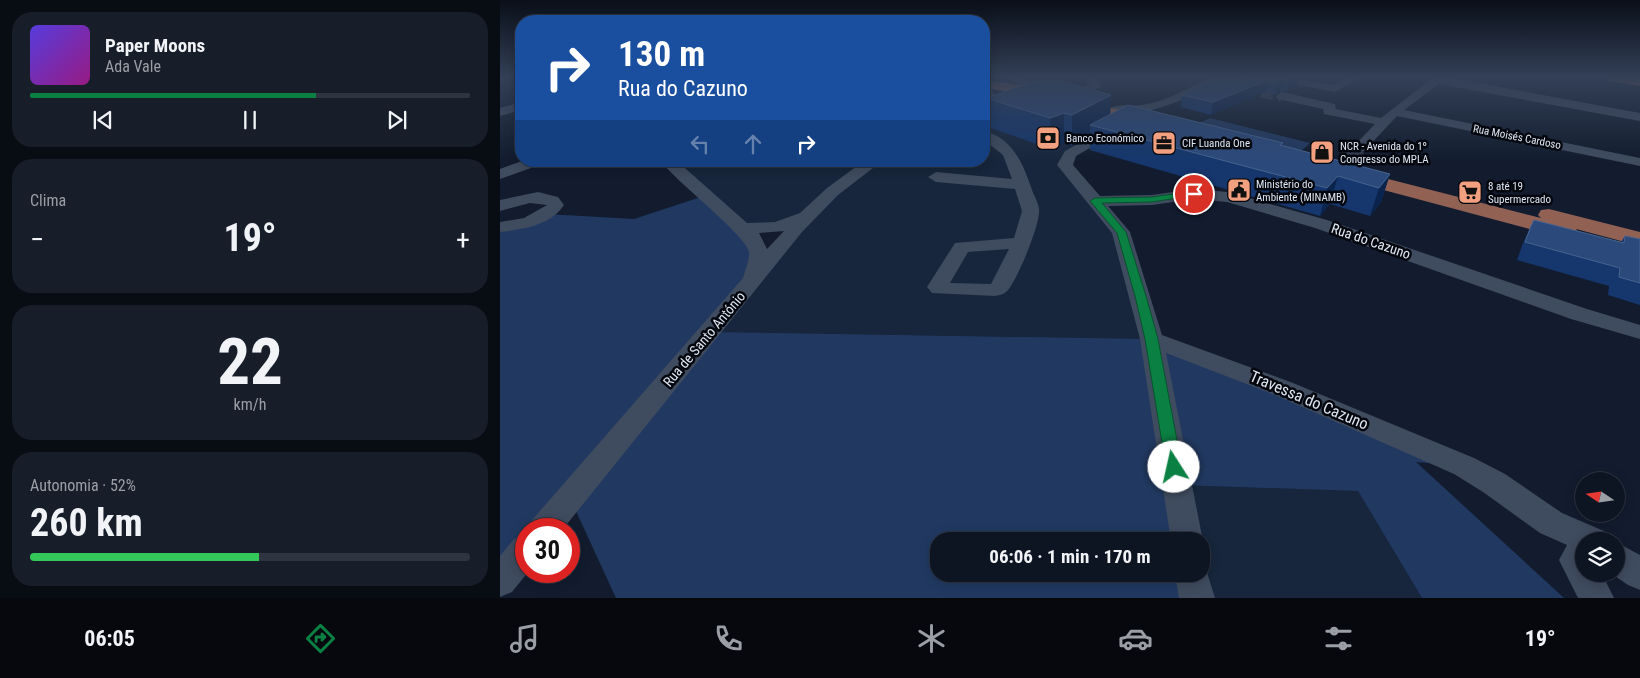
<!DOCTYPE html>
<html lang="pt">
<head>
<meta charset="utf-8">
<style>
	body { margin:0; font-family:"Roboto Condensed",sans-serif; background:#171e2a; color:#f1f3f6; height:100vh; display:flex; flex-direction:column; font-size:19px; white-space:nowrap }
	* { box-sizing:border-box; margin:0 }
	p { font-size:16px; color:#9b9fa5 }
	.icon { flex:none; width:28px; height:28px; fill:none; stroke:currentColor; stroke-width:2; stroke-linecap:round; stroke-linejoin:round }
	.map { position:relative; flex:1; overflow:hidden }
	.side { display:flex; flex-direction:column; gap:12px; padding:12px; background:#080c13; width:500px }
	.side>* { flex:none }
	.top-card { position:absolute; left:15px; top:15px; width:475px; height:152px; border-radius:20px; box-shadow:0 2px 12px #0003,0 0 0 1px #2e3440; background:#1a4fa0; color:#fff; overflow:hidden }
	.needle { width:32px; rotate:283deg }
	.tools { position:absolute; left:1075px; top:472px; display:grid; gap:10px }
	.tools a { display:grid; place-items:center; width:50px; height:50px; border-radius:50%; background:#0e1522; box-shadow:0 2px 12px #0003,0 0 0 1px #2e3440; font-size:25px }
	.speed { position:absolute; left:15px; top:518px; display:flex; gap:10px; font-size:25px; font-weight:700; text-align:center }
	.speed>* { display:grid; place-content:center; width:65px; height:65px; border-radius:50%; background:#0e1522; box-shadow:0 2px 12px #0003,0 0 0 1px #2e3440; line-height:1 }
	.speed .limit { border:8px solid #d22; background:#fff; color:#111 }
	.pin { position:absolute; display:grid; place-items:center; width:42px; height:42px; color:#fff; margin:-21px; border:2px solid #fff; border-radius:50%; box-shadow:0 1px 5px #0007 }
	.me { position:absolute; width:55px; margin:-28px; rotate:350deg; stroke-linejoin:round; filter:drop-shadow(0 0 4px #0008) }
	.turn { display:flex; align-items:center; gap:18px; height:105px; padding:0 20px; font-size:22px }
	.turn .icon { width:65px; height:65px; stroke-width:2.5 }
	.turn b { display:block; font-size:35px; line-height:42px }
	.lanes { display:flex; align-items:center; height:48px; padding:0 20px; background:#0003; justify-content:center; gap:25px; direction:ltr }
	.lanes .off { opacity:.35 }
	.big { font-size:38px; font-weight:700; line-height:1.1 }
	.side .tile { flex:1; display:flex; flex-direction:column; justify-content:center; gap:8px; min-width:0; padding:0 18px; border-radius:20px; background:#171e2a }
	.side .dial { align-items:center; gap:0 }
	.dial b { font-size:65px; line-height:1 }
	.song { display:flex; align-items:center; gap:15px }
	.cover { width:60px; height:60px; border-radius:8px; background:linear-gradient(135deg,hsl(250 70% 55%),hsl(310 70% 35%)) }
	.played { height:5px; border-radius:2px; background:linear-gradient(90deg,#0b8043 65%,#2e3440 65%) }
	.keys { display:flex; justify-content:space-around; direction:ltr }
	.heat { display:flex; justify-content:space-between; align-items:center; font-size:28px; direction:ltr }
	.charge { height:8px; border-radius:4px; background:linear-gradient(90deg,#34c759 52%,#2e3440 0) }
	.trip { position:absolute; left:430px; top:532px; width:280px; height:50px; border-radius:20px; background:#0e1522; box-shadow:0 2px 12px #0003,0 0 0 1px #2e3440; font-weight:700; line-height:50px; text-align:center }
	.tabs { display:flex; height:80px; justify-content:space-around; align-items:center; background:#06080e; color:#9b9fa5 }
	.tabs .icon { width:35px; height:35px }
	.tabs .current { color:#0b8043 }
	.tabs b { font-size:22px; color:#f1f3f6 }
	main { display:flex; flex:1; min-height:0 }
	.map>svg:first-child { display:block }
</style>
</head>
<body>
<main>
<section class="side">
<div class="tile">
<div class="song"><i class="cover"></i><div><b>Paper Moons</b><p>Ada Vale</p></div></div>
<div class="played"></div>
<div class="keys"><svg class="icon" aria-label="previous" viewBox="0 0 24 24"><path d="M18 5L8 12l10 7zM5 5v14"/></svg><svg class="icon" aria-label="pause" viewBox="0 0 24 24"><path d="M8 5v14M16 5v14"/></svg><svg class="icon" aria-label="next" viewBox="0 0 24 24"><path d="M6 5l10 7-10 7zM19 5v14"/></svg></div>
</div>
<div class="tile"><p>Clima</p>
<div class="heat"><a>−</a><b class="big">19°</b><a>+</a></div>
</div>
<div class="tile dial"><b>22</b><p>km/h</p></div>
<div class="tile"><p>Autonomia · 52%</p><b class="big">260 km</b><div class="charge"></div></div>
</section>
<div class="map">
<svg width="1140" height="598" viewBox="0 0 1140 598">
	<rect width="100%" height="100%" fill="#121c2e"/>
	<path fill="#17263c" d="M520 107 631 118 566 159 604 210 652 339 210 332 301 219 244 229 168 161H484V118Z
		M677 485 858 491 922 598H697L692 574H701V541H687Z"/>
	<path fill="#213961" d="M710 118 810 143 800 152 695 125Z
		M204 196 259 253 210 332 652 339 964 466 916 462 1064 598H922L858 491 677 485 687 541H439V574H692L697 598H116L70 498 44 529H26V550L0 581V227L46 214 134 219Z"/>
	<g fill="none" stroke-linecap="round" stroke-linejoin="round">
		<path stroke="#313a4c" stroke-width="12" stroke-dasharray="12 6" stroke-linecap="butt" d="M792 77 807 80
			M744 88 782 96"/>
		<path stroke="#313a4c" stroke-width="16" stroke-dasharray="16 8" stroke-linecap="butt" d="M847 159 859 148"/>
		<path fill="#3f4b5f" fill-rule="evenodd" d="M512 77C524 77 531 81 538 91L532 103 524 110H516L514 107 526 91 512 81Z
			M582 77H595L602 86 579 98H571V92L590 84Z
			M711 77H725C712 91 624 127 609 110 616 102 632 107 642 105 666 102 689 87 711 77Z
			M847 77 858 79 835 92 799 85 797 83 803 80 833 85Z
			M934 77H946L1140 113V121L939 84 904 110 1140 158V166L897 116 864 151 859 152 852 148 875 124 824 114 823 109 778 99 776 96 782 92 835 104 836 109 881 118Z
			M484 82 488 83 496 98 488 113 484 114Z
			M21 102V110L0 116V108Z
			M614 124 621 128 619 131 576 156 573 165 600 196 652 195 694 189 728 192 827 220 1087 309 1140 325V339L1071 319 815 228 727 202 694 199 652 205 608 206 630 232 662 335 793 383 974 458 1005 474 1062 513 1104 531 1109 541H1084V574H1102L1114 598H1078L1059 560 1067 545 1040 533 983 492 954 474 775 395 666 353 703 541 701 545V541H671L640 339 612 233 557 165 565 151Z
			M484 131C513 138 523 164 532 190 534 196 540 205 539 212 539 227 518 278 508 290 505 294 500 295 495 296L432 293 427 287 455 243 514 238 522 211 515 189 436 182 428 177 436 172 512 179 503 155 484 140ZM509 249 491 284 450 283 468 252Z
			M22 161H44L42 164 0 179V169Z
			M161 161H177L247 223 275 222 300 213 327 188 364 161H382L338 195 302 232 63 529H28L33 519 243 278C245 271 250 259 249 252 246 235 176 182 161 161ZM284 231 267 249 259 233Z
			M38 192 58 197 64 205C50 226 23 229 0 232V222L24 218 47 205 30 203 0 211V200Z
			M26 535V571H29L12 592 0 597V556L14 539Z
			M1116 542 1140 555V590L1128 585 1112 574H1116Z
			M701 562 704 563 715 598H679L675 574H701Z"/>
		<path fill="#916154" fill-rule="evenodd" d="M1103 77 1140 78V86L1110 81Z
			M484 80 532 87 654 119 656 122 648 127 531 95 484 88Z
			M853 170 1041 218 1038 215 1041 210 1049 209 1140 232V246L1076 229 1078 232 1075 237 1067 239 846 180 843 176 846 172Z"/>
	</g>
	<path fill="#15376d" d="M735 77H811L808 79 802 78 798 80 797 86 788 91 781 90 776 94 766 91 711 115 681 107 682 95 735 79Z
		M486 98 611 114 783 143 782 146 890 174 881 202 870 216 830 204 820 216 590 150V135L572 145 564 143 551 149 488 127Z
		M1031 226 1121 242 1125 236 1140 239V305L1108 295 1109 286 1017 260 1023 243Z"/>
	<path fill="#0b244e" d="M795 77H802V78L798 80 797 86 788 91 790 80Z
		M783 79 781 90 776 94 778 82Z
		M768 80 766 91 711 115 713 102Z
		M611 95 610 124 590 125V135L572 145V115Z
		M564 113V143L551 149 550 118Z
		M890 174 881 202 870 216 879 188Z
		M838 176 830 204 820 216 827 188Z"/>
	<path fill="#2b4a7b" stroke="#47638e" d="M720 77H728L747 81 753 78V77H795L790 80 783 79 778 82 768 80 713 102 682 95Z
		M557 80 611 95 572 115 564 113 550 118 486 98 532 82Z
		M628 105 783 143 780 145 890 174 879 188 838 176 827 188 590 125Z
		M1034 220 1124 243 1125 236 1140 239V283L1119 277 1120 268 1025 242 1031 226Z"/>
	<linearGradient id="sky" x2="0" y2="1"><stop stop-color="#0a0f19"/><stop offset="0.48" stop-color="#334057"/><stop offset="1" stop-color="#334057" stop-opacity="0"/></linearGradient>
	<rect width="1140" height="161" fill="url(#sky)"/>
	<path fill="#0b8043" stroke="#07532c" d="M694 191 699 194 697 195 652 202 602 203 626 232 646 296 658 339 682 467 679 471 674 473 668 471 666 467 645 339 635 296 617 233 590 201 595 198 652 197Z"/>
	<defs>
		<g id="bank-square" transform="scale(1.25)"><rect x="-9" y="-9" width="18" height="18" rx="4" fill="#f2a080" stroke="#04070e"/><path d="M-6-4H6V4H-6ZM0-2.3a2.3 2.3 0 1 0 0 4.6a2.3 2.3 0 1 0 0-4.6Z" fill="#111"/></g>
		<g id="office-square" transform="scale(1.25)"><rect x="-9" y="-9" width="18" height="18" rx="4" fill="#f2a080" stroke="#04070e"/><path d="M-6-3h4V-5.5h4V-3h4V5H-6ZM-1-4.5V-3h2v-1.5ZM-6 0V1H6V0Z" fill="#111"/></g>
		<g id="shop-square" transform="scale(1.25)"><rect x="-9" y="-9" width="18" height="18" rx="4" fill="#f2a080" stroke="#04070e"/><path d="M-5-2.5h2.3a2.7 3.5 0 0 1 5.4 0H5L5.5 6h-11ZM-1.5-2.5h3a1.5 2.3 0 0 0-3 0Z" fill="#111"/></g>
		<g id="civic-square" transform="scale(1.25)"><rect x="-9" y="-9" width="18" height="18" rx="4" fill="#f2a080" stroke="#04070e"/><path d="M-.6-6.5H3V-4.5H.6V-3L4-1V1h2V6H-6V1h2V-1L-.6-3ZM-1.2 2.5V6h2.4V2.5Z" fill="#111"/></g>
		<g id="supermarket-square" transform="scale(1.25)"><rect x="-9" y="-9" width="18" height="18" rx="4" fill="#f2a080" stroke="#04070e"/><path d="M-6-5.5h2.5l.6 2H6L4.5 2H-2.5L-4.4-4H-6ZM-1.5 3.2a1.3 1.3 0 1 0 .1 0ZM3 3.2a1.3 1.3 0 1 0 .1 0Z" fill="#111"/></g>
	</defs>
	<g fill-rule="evenodd">
		<use href="#bank-square" x="548" y="138"/>
		<use href="#office-square" x="664" y="143"/>
		<use href="#shop-square" x="822" y="152"/>
		<use href="#civic-square" x="739" y="190"/>
		<use href="#supermarket-square" x="970" y="192"/>
	</g>
	<g text-anchor="middle" dominant-baseline="central" stroke-width="5" stroke-linejoin="round" paint-order="stroke">
		<g font-size="11" fill="#dfe7f3" stroke="#04070e">
			<text transform="translate(1017 137) rotate(11)">Rua Moisés Cardoso</text>
		</g>
		<g font-size="11" fill="#dfe7f3" stroke="#04070e" text-anchor="start">
			<text x="566" y="138">Banco Económico</text>
			<text x="682" y="143">CIF Luanda One</text>
			<text x="840" y="146">NCR - Avenida do 1º<tspan x="840" dy="13">Congresso do MPLA</tspan></text>
			<text x="756" y="184">Ministério do<tspan x="756" dy="13">Ambiente (MINAMB)</tspan></text>
			<text x="988" y="186">8 até 19<tspan x="988" dy="13">Supermercado</tspan></text>
		</g>
		<g font-size="14" fill="#dfe7f3" stroke="#04070e">
			<text transform="translate(871 241) rotate(19)">Rua do Cazuno</text>
			<text transform="translate(204 339) rotate(-50)">Rua de Santo António</text>
		</g>
		<g font-size="16" fill="#dfe7f3" stroke="#04070e">
			<text transform="translate(809 400) rotate(23)">Travessa do Cazuno</text>
		</g>
	</g>
</svg>
<div class="tools">
<a><svg class="needle" viewBox="-14 -14 28 28"><path d="M0-13l5 13h-10z" fill="#e53935"/><path d="M0 13l5-13h-10z" fill="#9b9fa5"/></svg></a>
<a><svg class="icon" aria-label="layers" viewBox="0 0 24 24"><path d="M12 4l9 5-9 5-9-5zM3 14l9 5 9-5"/></svg></a>
</div>
<div class="speed"><div class="limit">30</div></div>
<div class="pin" style="left:694px;top:194px;background:#d93025"><svg class="icon" aria-label="arrive" viewBox="0 0 24 24"><path d="M6 21V4h12l-3 4 3 4H6"/></svg></div>
<svg class="me" style="left:674px;top:467px" viewBox="-20 -20 40 40"><circle r="19" fill="#fff"/><path d="M0-13L10 11 0 6-10 11z" fill="#0b8043"/></svg>
<div class="trip">06:06 · 1 min · 170 m</div>
<div class="top-card">
<div class="turn"><svg class="icon" aria-label="right" viewBox="0 0 24 24"><path d="M7 20v-9h11M14 6l5 5-5 5"/></svg><div><b>130 m</b>Rua do Cazuno</div></div>
<div class="lanes"><svg class="icon off" aria-label="left" viewBox="0 0 24 24"><path d="M17 20v-9H6M10 6l-5 5 5 5"/></svg><svg class="icon off" aria-label="ahead" viewBox="0 0 24 24"><path d="M12 20V5M6 11l6-6 6 6"/></svg><svg class="icon" aria-label="right" viewBox="0 0 24 24"><path d="M7 20v-9h11M14 6l5 5-5 5"/></svg></div>
</div>
</div>
</main>
<nav class="tabs">
<b>06:05</b>
<svg class="icon current" aria-label="directions" viewBox="0 0 24 24"><path d="M12 3l9 9-9 9-9-9zM9 14v-3h6M13 9l2 2-2 2"/></svg>
<svg class="icon" aria-label="music" viewBox="0 0 24 24"><path d="M9 18V5l10-2v13"/><circle cx="6" cy="18" r="3"/><circle cx="16" cy="16" r="3"/></svg>
<svg class="icon" aria-label="phone" viewBox="0 0 24 24"><path d="M5 4h4l2 5-3 2q2 4 5 5l2-3 5 2v4C11 20 4 13 5 4z"/></svg>
<svg class="icon" aria-label="climate" viewBox="0 0 24 24"><path d="M12 3v18M4 7l16 10M4 17L20 7"/></svg>
<svg class="icon" aria-label="car" viewBox="0 0 24 24"><path d="M5 17H2v-5l4-1 3-4h7l3 4 3 1v5h-3M9 17h6M6 11h13"/><circle cx="7" cy="17" r="2"/><circle cx="17" cy="17" r="2"/></svg>
<svg class="icon" aria-label="filters" viewBox="0 0 24 24"><path d="M4 7h16M4 17h16"/><circle cx="9" cy="7" r="2"/><circle cx="15" cy="17" r="2"/></svg>
<b>19°</b>
</nav>
</body>
</html>
